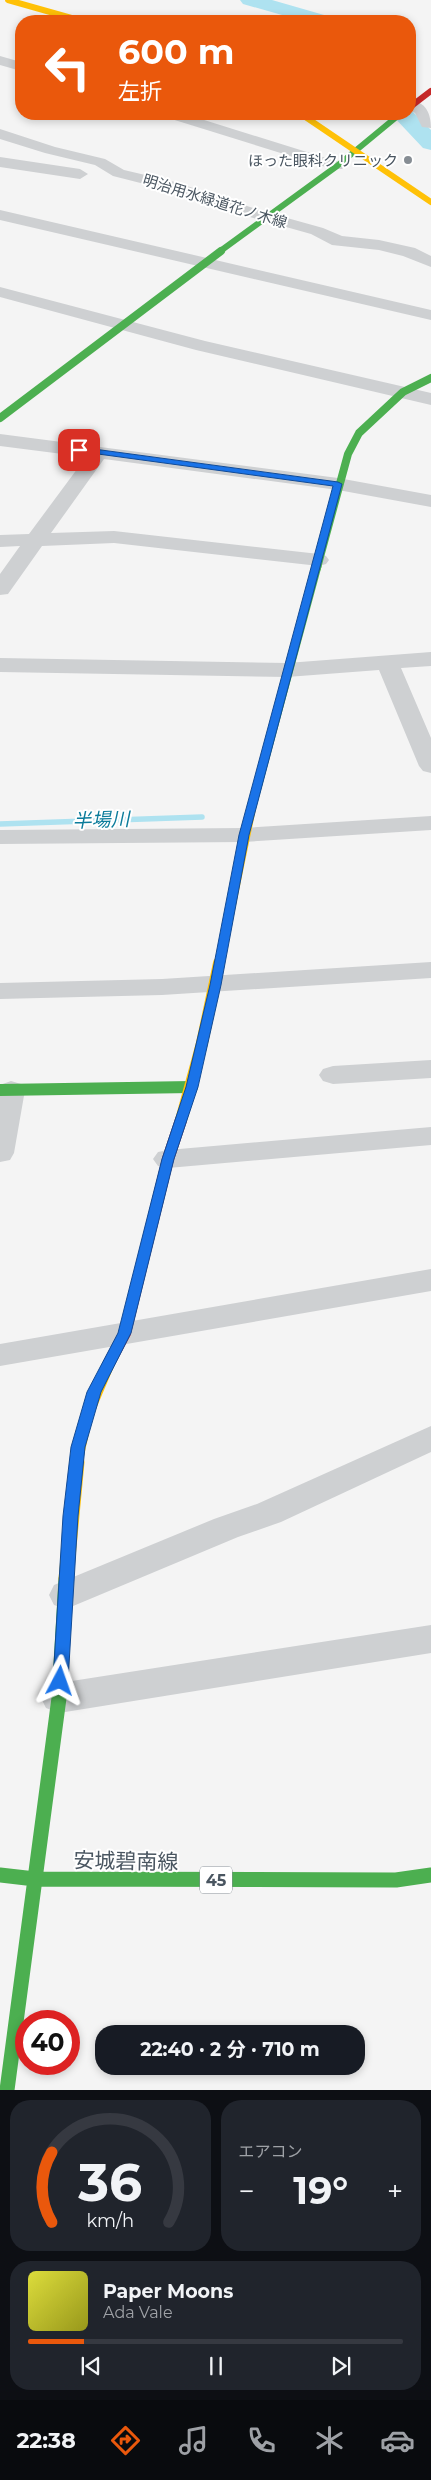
<!DOCTYPE html>
<html lang="ja">
<head>
<meta charset="utf-8">
<style>
	body { margin:0; font-family:Montserrat,"Noto Sans JP",sans-serif; background:#20242c; color:#f1f3f6; height:100vh; display:flex; flex-direction:column; font-size:19px; white-space:nowrap }
	* { box-sizing:border-box; margin:0 }
	p { font-size:16px; color:#9ea1a6 }
	.icon { flex:none; width:28px; height:28px; fill:none; stroke:currentColor; stroke-width:2; stroke-linecap:round; stroke-linejoin:round }
	.map { position:relative; height:2090px; overflow:hidden }
	.details { display:flex; flex-direction:column; gap:10px; padding:10px; background:#0d0f14; flex:1 }
	.details>* { flex:none }
	.banner { position:absolute; left:15px; top:15px; width:401px; height:105px; border-radius:20px; box-shadow:0 2px 8px #0003; background:#ea580c; color:#fff; overflow:hidden }
	.speed { position:absolute; left:15px; top:2010px; display:flex; gap:10px; font-size:25px; font-weight:700; text-align:center }
	.speed>* { display:grid; place-content:center; width:65px; height:65px; border-radius:50%; background:#171b24; box-shadow:0 2px 8px #0003; line-height:1 }
	.speed .limit { border:8px solid #d22; background:#fff; color:#111 }
	.pin { position:absolute; display:grid; place-items:center; width:42px; height:42px; color:#fff; margin:-21px; border-radius:10px; box-shadow:0 2px 8px #0006 }
	.me { position:absolute; width:55px; margin:-28px; rotate:4deg; stroke-linejoin:round; filter:drop-shadow(0 0 4px #0008) }
	.turn { display:flex; align-items:center; gap:18px; height:105px; padding:0 20px; font-size:22px }
	.turn .icon { width:65px; height:65px; stroke-width:2.5 }
	.turn b { display:block; font-size:35px; line-height:42px }
	.big { font-size:38px; font-weight:700; line-height:1.1 }
	.details .tile { flex:1; display:flex; flex-direction:column; justify-content:center; gap:8px; min-width:0; padding:0 18px; border-radius:20px; background:#20242c }
	.details .dial { align-items:center; gap:0 }
	.dial svg { height:130px; overflow:visible; fill:none; stroke:#363941; stroke-width:7; stroke-linecap:round; text-anchor:middle }
	.dial text { fill:#f1f3f6; stroke:none }
	.song { display:flex; align-items:center; gap:15px }
	.cover { width:60px; height:60px; border-radius:8px; background:linear-gradient(135deg,hsl(60 70% 55%),hsl(60 70% 35%)) }
	.played { height:5px; border-radius:2px; background:linear-gradient(90deg,#ea580c 15%,#363941 15%) }
	.keys { display:flex; justify-content:space-around; direction:ltr }
	.heat { display:flex; justify-content:space-between; align-items:center; font-size:28px; direction:ltr }
	.details .tiles { flex:1; display:grid; gap:10px; grid-template-columns:1fr 1fr }
	.tile:last-child { grid-column:span 2 }
	.trip { position:absolute; left:95px; top:2025px; width:270px; height:50px; border-radius:20px; background:#171b24; box-shadow:0 2px 8px #0003; font-weight:700; line-height:50px; text-align:center }
	.tabs { display:flex; height:80px; justify-content:space-around; align-items:center; background:#090b0e; color:#9ea1a6 }
	.tabs .icon { width:35px; height:35px }
	.tabs .on { color:#ea580c }
	.tabs b { font-size:22px; color:#f1f3f6 }
	.map>svg:first-child { display:block }
</style>
</head>
<body>
<div class="map">
<svg width="431" height="2090" viewBox="0 0 431 2090">
	<rect width="100%" height="100%" fill="#f4f4f4"/>
	<g fill="none" stroke-linecap="round" stroke-linejoin="round">
		<path stroke="#aee2f0" stroke-width="5.5" d="M0 824 202 817"/>
		<path fill="#aee2f0" fill-rule="evenodd" d="M240 0H272L331 17 334 21H303L243 4Z
			M410 109 431 130V150L423 148 391 114H410Z"/>
		<path fill="#ced0d2" fill-rule="evenodd" d="M0 56 21 62V71L0 65Z
			M410 101C426 101 431 114 431 128L422 127 415 113 410 110Z
			M163 114H185L342 163 345 166 342 169H332L165 117Z
			M0 129 55 147 105 159 124 170 175 182 262 211 323 228 342 236 379 240 415 248 431 256V267L403 256 379 250 332 245 311 234 250 217 164 189 113 176 95 165 45 153 0 139Z
			M0 157 80 169 88 174 80 179 0 167Z
			M0 210 431 310V320L0 220Z
			M0 287 205 341 431 393V405L196 350 0 297Z
			M0 434 338 478 431 495V507L338 490 104 459 51 533 114 531 319 554 326 556 329 560 326 564 319 566 114 543 42 546 8 594 0 595V574L20 546 0 547V535L29 534 86 457 0 446Z
			M431 652V666L401 668 431 738V773L423 771 419 766 379 670 287 677 0 672V658L287 663Z
			M431 816V830L244 842 0 844V830L244 828Z
			M431 962V978L162 995 0 999V983L162 979Z
			M431 1060V1078L333 1084 323 1081 319 1075 323 1069 333 1066Z
			M11 1081 21 1084 25 1090 14 1153 10 1160 0 1162V1085Z
			M431 1127V1145L168 1168 158 1166 153 1159 158 1152 168 1150Z
			M431 1269V1291L0 1366V1344Z
			M431 1426V1452L281 1522 238 1537 66 1609 54 1605 49 1595 54 1585 214 1519 257 1504Z
			M431 1625V1653L59 1713 46 1708 41 1698 46 1688 59 1683Z"/>
		<path stroke="#4caf50" stroke-width="6" d="M219 252 337 166 400 114"/>
		<path stroke="#4caf50" stroke-width="8" d="M0 418 221 251
			M317 568 348 454 359 433 403 392 431 378"/>
		<path stroke="#4caf50" stroke-width="9" d="M252 806 317 566"/>
		<path stroke="#4caf50" stroke-width="12" d="M0 1090 192 1087"/>
		<path stroke="#4caf50" stroke-width="15" d="M0 1875 35 1879 396 1880 431 1875
			M7 2090 59 1698 66 1579"/>
		<path stroke="#ffc107" stroke-width="6" d="M8 0 82 21
			M301 114 431 202"/>
		<path stroke="#ffc107" stroke-width="9" d="M219 965 252 806"/>
		<path stroke="#ffc107" stroke-width="12" d="M181 1120 202 1043 219 963
			M76 1464 87 1415 109 1363"/>
		<path stroke="#ffc107" stroke-width="15" d="M66 1579 77 1462"/>
		<path stroke="#c62828" stroke-width="6" d="M410 107 431 91"/>
		<path stroke="#c62828" stroke-width="12" d="M109 1363 125 1333 168 1159 181 1120"/>
	</g>
	<path fill="#1a73e8" stroke="#114b97" d="M79 447 338 482 342 484 249 835 221 985 198 1087 174 1159 131 1333 101 1392 85 1447 78 1516 68 1681 65 1685 60 1687 55 1685 53 1681 63 1516 71 1447 87 1392 118 1333 162 1159 186 1087 210 985 239 835 333 486 76 451V448Z"/>
	<circle fill="#868d94" stroke="#fff" stroke-width="2" cx="408" cy="160" r="5"/>
	<g text-anchor="middle" dominant-baseline="central" stroke-width="4" stroke-linejoin="round" paint-order="stroke">
		<g font-size="15" fill="#4a5661" stroke="#fff" text-anchor="end">
			<text x="398" y="160">ほった眼科クリニック</text>
		</g>
		<g font-size="15" fill="#4a5661" stroke="#fff">
			<text transform="translate(215 201) rotate(17)">明治用水緑道花ノ木線</text>
		</g>
		<rect fill="#fff" stroke="#808990" stroke-width="1" x="200" y="1866.5" width="32" height="27" rx="4"/>
		<g font-size="16" font-weight="bold" fill="#4a5661">
			<text x="216" y="1880">45</text>
		</g>
		<g font-size="19" font-style="italic" fill="#0c7c9b" stroke="#fff">
			<text transform="translate(101 820) rotate(-2)">半場川</text>
		</g>
		<g font-size="21" fill="#4a5661" stroke="#fff">
			<text transform="translate(126 1861) rotate(1)">安城碧南線</text>
		</g>
	</g>
</svg>
<div class="speed"><div class="limit">40</div></div>
<div class="pin" style="left:79px;top:450px;background:#d93025"><svg class="icon" aria-label="arrive" viewBox="0 0 24 24"><path d="M6 21V4h12l-3 4 3 4H6"/></svg></div>
<svg class="me" style="left:60px;top:1681px" viewBox="-20 -20 40 40"><path d="M0-17L14 15 0 8-14 15z" fill="#1a73e8" stroke="#fff" stroke-width="4"/></svg>
<div class="trip">22:40 · 2 分 · 710 m</div>
<div class="banner">
<div class="turn"><svg class="icon" aria-label="left" viewBox="0 0 24 24"><path d="M17 20v-9H6M10 6l-5 5 5 5"/></svg><div><b>600 m</b>左折</div></div>
</div>
</div>
<section class="details">
<div class="tiles">
<div class="tile dial"><svg viewBox="0 0 100 80">
<path d="M14 69A42 42 0 1 1 86 69"/>
<path d="M14 69A42 42 0 0 1 14 26" stroke="#ea580c"/>
<text x="50" y="56" font-size="32" font-weight="700">36</text>
<text x="50" y="72" font-size="11">km/h</text>
</svg></div>
<div class="tile"><p>エアコン</p>
<div class="heat"><a>−</a><b class="big">19°</b><a>+</a></div>
</div>
<div class="tile">
<div class="song"><i class="cover"></i><div><b>Paper Moons</b><p>Ada Vale</p></div></div>
<div class="played"></div>
<div class="keys"><svg class="icon" aria-label="previous" viewBox="0 0 24 24"><path d="M18 5L8 12l10 7zM5 5v14"/></svg><svg class="icon" aria-label="pause" viewBox="0 0 24 24"><path d="M8 5v14M16 5v14"/></svg><svg class="icon" aria-label="next" viewBox="0 0 24 24"><path d="M6 5l10 7-10 7zM19 5v14"/></svg></div>
</div>
</div>
</section>
<nav class="tabs">
<b>22:38</b>
<svg class="icon on" aria-label="directions" viewBox="0 0 24 24"><path d="M12 3l9 9-9 9-9-9zM9 14v-3h6M13 9l2 2-2 2"/></svg>
<svg class="icon" aria-label="music" viewBox="0 0 24 24"><path d="M9 18V5l10-2v13"/><circle cx="6" cy="18" r="3"/><circle cx="16" cy="16" r="3"/></svg>
<svg class="icon" aria-label="phone" viewBox="0 0 24 24"><path d="M5 4h4l2 5-3 2q2 4 5 5l2-3 5 2v4C11 20 4 13 5 4z"/></svg>
<svg class="icon" aria-label="climate" viewBox="0 0 24 24"><path d="M12 3v18M4 7l16 10M4 17L20 7"/></svg>
<svg class="icon" aria-label="car" viewBox="0 0 24 24"><path d="M5 17H2v-5l4-1 3-4h7l3 4 3 1v5h-3M9 17h6M6 11h13"/><circle cx="7" cy="17" r="2"/><circle cx="17" cy="17" r="2"/></svg>
</nav>
</body>
</html>
